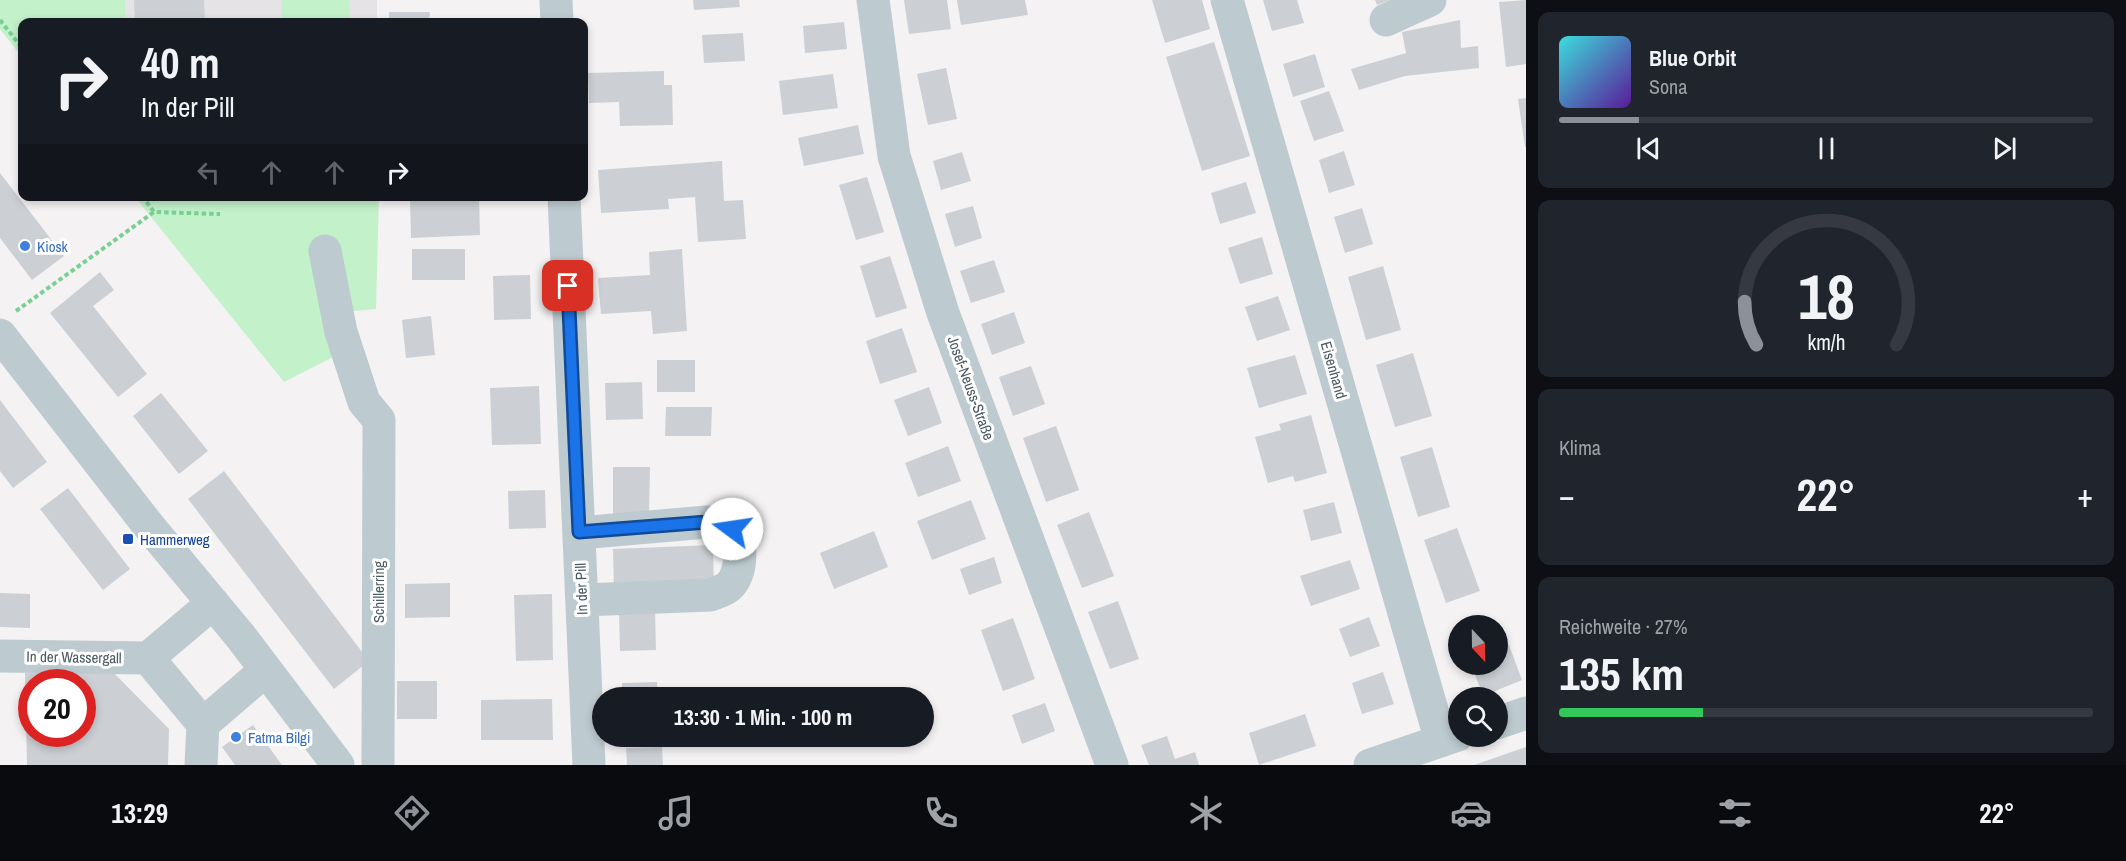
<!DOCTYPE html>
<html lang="de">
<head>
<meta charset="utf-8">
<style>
	body { margin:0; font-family:"Archivo Narrow",sans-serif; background:#20242c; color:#f1f3f6; height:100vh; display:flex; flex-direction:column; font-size:22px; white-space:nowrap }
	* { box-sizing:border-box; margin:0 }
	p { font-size:20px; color:#9ea1a6 }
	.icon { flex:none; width:33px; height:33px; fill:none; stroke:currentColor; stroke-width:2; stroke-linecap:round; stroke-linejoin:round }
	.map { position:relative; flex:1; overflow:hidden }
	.side { display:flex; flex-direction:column; gap:12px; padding:12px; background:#0d0f14; width:600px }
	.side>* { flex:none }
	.guide { position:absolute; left:18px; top:18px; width:570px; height:183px; border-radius:12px; box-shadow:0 3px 9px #0003; background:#171b24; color:#f1f3f6; overflow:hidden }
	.needle { width:39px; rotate:158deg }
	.controls { position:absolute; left:1448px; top:615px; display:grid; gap:12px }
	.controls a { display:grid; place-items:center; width:60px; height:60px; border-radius:50%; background:#171b24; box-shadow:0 3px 9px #0003; font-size:30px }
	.speed { position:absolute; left:18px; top:669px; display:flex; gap:12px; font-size:30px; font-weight:700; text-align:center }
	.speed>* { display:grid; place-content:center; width:78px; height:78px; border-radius:50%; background:#171b24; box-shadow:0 3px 9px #0003; line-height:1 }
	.speed .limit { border:9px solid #d22; background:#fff; color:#111 }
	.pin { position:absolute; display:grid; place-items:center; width:51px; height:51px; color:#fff; margin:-26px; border-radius:12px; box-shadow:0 3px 9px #0006 }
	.me { position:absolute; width:66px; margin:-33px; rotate:284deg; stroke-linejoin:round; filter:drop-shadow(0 0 4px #0008) }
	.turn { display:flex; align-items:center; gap:21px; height:126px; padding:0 24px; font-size:27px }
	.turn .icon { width:78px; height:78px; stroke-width:2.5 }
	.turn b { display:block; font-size:42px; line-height:51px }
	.lanes { display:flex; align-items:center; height:57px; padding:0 24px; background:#0003; justify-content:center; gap:30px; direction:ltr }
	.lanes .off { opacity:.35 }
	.big { font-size:45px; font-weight:700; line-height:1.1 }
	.side .widget { flex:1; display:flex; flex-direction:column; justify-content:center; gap:9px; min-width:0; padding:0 21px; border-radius:12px; background:#20242c }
	.side .dial { align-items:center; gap:0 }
	.dial svg { height:156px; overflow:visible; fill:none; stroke:#363941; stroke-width:7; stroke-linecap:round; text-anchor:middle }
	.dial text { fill:#f1f3f6; stroke:none }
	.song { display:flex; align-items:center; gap:18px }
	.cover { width:72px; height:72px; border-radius:9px; background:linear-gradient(135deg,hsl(180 70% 55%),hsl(270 70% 35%)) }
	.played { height:6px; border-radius:3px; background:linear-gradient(90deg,#8c9099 15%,#363941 15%) }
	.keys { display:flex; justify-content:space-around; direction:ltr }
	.heat { display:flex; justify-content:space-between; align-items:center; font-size:33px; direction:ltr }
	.charge { height:9px; border-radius:4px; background:linear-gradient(90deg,#34c759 27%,#363941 0) }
	.trip { position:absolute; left:592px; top:687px; width:342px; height:60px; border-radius:30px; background:#171b24; box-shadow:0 3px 9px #0003; font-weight:700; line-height:60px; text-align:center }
	.tab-bar { display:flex; height:96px; justify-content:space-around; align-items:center; background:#090b0e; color:#9ea1a6 }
	.tab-bar .icon { width:42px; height:42px }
	.tab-bar .current { color:#8c9099 }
	.tab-bar b { font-size:27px; color:#f1f3f6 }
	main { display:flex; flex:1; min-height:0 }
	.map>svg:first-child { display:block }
</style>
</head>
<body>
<main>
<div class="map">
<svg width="1526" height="765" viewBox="0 0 1526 765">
	<rect width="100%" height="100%" fill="#f4f2f3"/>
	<path fill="#e5e3e5" d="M125 0H377V22H125Z"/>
	<path fill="#c2f1ca" d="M0 0H125V22H22V57L0 29Z
		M281 0H349L350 22H282Z
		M135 197H379L376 309 323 314 337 355 284 382Z"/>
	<path fill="#ccd0d4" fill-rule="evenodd" d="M134 0H204L205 22H135Z
		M693 0H739L740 7 694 10Z
		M904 0H947L951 29 909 34Z
		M957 0H1025L1028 15 961 25Z
		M1152 0H1202L1210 29 1165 43Z
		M1263 0H1297L1304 23 1272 31Z
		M1375 0H1390L1377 5Z
		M1526 0V64L1506 67 1499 2Z
		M389 12H430L429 22H389Z
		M1460 20 1461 48 1478 46 1479 68 1405 76 1359 90 1351 69 1406 53 1402 32Z
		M844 22 847 49 805 53 803 26Z
		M743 33 745 61 704 63 702 35Z
		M1214 42 1250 156 1202 171 1166 57Z
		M1315 54 1325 87 1293 97 1283 64Z
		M946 68 957 119 928 125 917 74Z
		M664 71V85H672L673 125 620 126 619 102 589 103 588 73Z
		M833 74 838 108 783 115 779 81Z
		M1329 91 1344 131 1314 141 1300 101Z
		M1526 98V147H1525L1518 99Z
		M858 125 864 154 804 166 798 138Z
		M1344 151 1355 185 1329 193 1319 160Z
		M962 152 971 181 941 190 933 161Z
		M722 161 724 201 743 200 746 239 698 242 695 197 668 199 669 209 601 213 598 170Z
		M0 173 64 256 32 280 0 238Z
		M867 177 884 232 856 240 839 185Z
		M1246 182 1256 213 1220 224 1211 193Z
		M480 196H502V198L480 199Z
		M479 197 480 235 411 238 410 200Z
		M973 206 982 238 955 247 945 214Z
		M1362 208 1373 244 1345 253 1334 217Z
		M1262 237 1273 274 1240 284 1228 248Z
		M412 249H465V280H412Z
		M682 249 687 331 653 334 651 311 601 314 598 278 650 275 649 252Z
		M890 256 907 308 876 318 860 266Z
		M994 260 1005 292 971 303 960 271Z
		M1383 266 1401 330 1366 340 1348 277Z
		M100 272 114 290 93 306 147 374 118 397 50 313Z
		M530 275 531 319 494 320 493 276Z
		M1278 296 1290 330 1257 341 1245 307Z
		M1014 312 1025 343 992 355 981 324Z
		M431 316 435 355 406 358 402 320Z
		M902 328 917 372 880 384 866 341Z
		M1413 353 1432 416 1395 427 1376 365Z
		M1295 355 1307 394 1259 408 1247 368Z
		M657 360H695V392H657Z
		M1031 366 1045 404 1013 416 999 377Z
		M642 382 643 419 606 420 605 383Z
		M539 386 541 444 492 445 490 388Z
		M929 387 942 423 908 436 894 400Z
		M161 393 208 451 179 474 133 416Z
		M0 400 47 462 13 488 0 471Z
		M666 407H712L711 436H665Z
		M1311 415 1327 473 1295 482 1293 476 1268 483 1255 437 1281 430 1279 424Z
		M1056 426 1079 490 1046 502 1023 438Z
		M948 446 961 481 918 497 905 463Z
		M1432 447 1450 507 1418 517 1400 457Z
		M613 467H650L649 515 613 514Z
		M224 471 369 661 334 689 188 499Z
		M68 488 130 569 103 590 40 509Z
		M545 490 546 528 509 529 508 491Z
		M971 500 986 539 932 560 917 521Z
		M1334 502 1342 533 1311 541 1303 510Z
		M1089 512 1114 576 1082 588 1057 525Z
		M1457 528 1480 591 1446 603 1424 540Z
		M874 531 888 567 834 589 820 553Z
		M713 545 714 588 614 592 613 549Z
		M994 557 1002 583 969 595 960 569Z
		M1350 560 1360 589 1311 606 1300 576Z
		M450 583V617L405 618V584Z
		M0 593 30 594V628L0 627Z
		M552 594 553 660 516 661 514 595Z
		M1118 601 1139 659 1110 669 1088 612Z
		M655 611 656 650 620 651 619 612Z
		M1369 617 1380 646 1350 657 1339 629Z
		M1013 618 1035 679 1003 691 981 630Z
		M1509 645 1522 680 1483 696 1471 664H1497V650Z
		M113 672 169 729 168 765H27L25 673ZM32 682H82V734H32Z
		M1383 672 1394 704 1362 714 1352 683Z
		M397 681H437V719H397Z
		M657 682 658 698H622V683Z
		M552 699 553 740H481V700Z
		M1045 703 1055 731 1022 744 1012 715Z
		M1305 714 1316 746 1259 765 1249 733Z
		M253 725 282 765H235L222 747Z
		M1167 736 1175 759 1195 752 1199 765H1149L1141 745Z
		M662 747 663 765H627L626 748Z
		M1526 747V765H1474Z"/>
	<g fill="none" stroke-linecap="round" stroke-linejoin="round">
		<path stroke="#78d092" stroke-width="4" stroke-dasharray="4.5 3" stroke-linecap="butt" d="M0 20 22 48
			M142 196 154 212
			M16 311 154 212 220 214"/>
		<path stroke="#bdcacf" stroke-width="33" d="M556 0 557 22
			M873 0 894 156 943 313 1112 765
			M1227 0 1441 741
			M1386 20 1430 0
			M564 196 589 765
			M325 251 341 332 364 402 379 420 378 765
			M0 335 148 525 241 637 338 765
			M579 533 707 522C716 522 723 522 730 527 744 537 742 571 731 584 726 590 718 592 710 595L582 600
			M213 603 148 658 203 724 266 670
			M0 656 148 658
			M1497 723 1526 713
			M201 765 203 724
			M1370 765 1458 735"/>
	</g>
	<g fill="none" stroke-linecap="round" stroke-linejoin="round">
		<g stroke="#114b97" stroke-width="15">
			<path id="route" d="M568 286 579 532 707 522 722 523 732 529"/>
		</g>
		<use href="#route" stroke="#1a73e8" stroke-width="10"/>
	</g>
	<g fill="#3f7fe0" stroke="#fff" stroke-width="2">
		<circle cx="25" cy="246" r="6"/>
		<circle cx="236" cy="737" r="6"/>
	</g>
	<rect fill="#1a4fb4" stroke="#fff" stroke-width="2" x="122" y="533" width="12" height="12" rx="3"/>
	<g text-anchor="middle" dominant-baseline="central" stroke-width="6" stroke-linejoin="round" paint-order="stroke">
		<g font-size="15" fill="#366cbe" stroke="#fff" text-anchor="start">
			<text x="37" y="246">Kiosk</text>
			<text x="248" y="737">Fatma Bilgi</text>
		</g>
		<g font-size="15" fill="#495a60" stroke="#fff">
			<text transform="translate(1334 370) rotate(74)">Eisenhand</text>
			<text transform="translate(971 388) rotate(70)">Josef-Neuss-Straße</text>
			<text transform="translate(581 589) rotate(-92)">In der Pill</text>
			<text transform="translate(378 592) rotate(-90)">Schillerring</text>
			<text transform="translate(74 657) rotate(1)">In der Wassergall</text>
		</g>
		<g font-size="15" fill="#164399" stroke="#fff" text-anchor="start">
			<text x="140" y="539">Hammerweg</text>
		</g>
	</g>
</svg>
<div class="controls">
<a><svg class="needle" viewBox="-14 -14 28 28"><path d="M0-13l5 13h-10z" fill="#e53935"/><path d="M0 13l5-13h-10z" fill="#9ea1a6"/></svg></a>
<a><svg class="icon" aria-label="search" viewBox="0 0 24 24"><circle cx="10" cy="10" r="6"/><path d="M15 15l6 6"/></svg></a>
</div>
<div class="speed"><div class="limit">20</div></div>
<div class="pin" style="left:568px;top:286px;background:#d93025"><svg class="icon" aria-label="arrive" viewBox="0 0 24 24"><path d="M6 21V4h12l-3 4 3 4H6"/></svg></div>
<svg class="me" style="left:732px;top:529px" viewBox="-20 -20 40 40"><circle r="19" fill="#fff"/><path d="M0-13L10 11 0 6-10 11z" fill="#1a73e8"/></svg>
<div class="trip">13:30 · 1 Min. · 100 m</div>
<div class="guide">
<div class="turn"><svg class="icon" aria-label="right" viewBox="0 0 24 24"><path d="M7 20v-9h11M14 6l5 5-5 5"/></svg><div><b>40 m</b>In der Pill</div></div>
<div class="lanes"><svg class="icon off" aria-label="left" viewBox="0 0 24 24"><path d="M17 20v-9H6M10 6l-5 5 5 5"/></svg><svg class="icon off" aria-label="ahead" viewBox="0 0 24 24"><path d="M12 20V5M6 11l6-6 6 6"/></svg><svg class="icon off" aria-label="ahead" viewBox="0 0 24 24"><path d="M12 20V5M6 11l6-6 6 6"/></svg><svg class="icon" aria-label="right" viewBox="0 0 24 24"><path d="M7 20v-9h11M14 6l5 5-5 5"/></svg></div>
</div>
</div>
<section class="side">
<div class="widget">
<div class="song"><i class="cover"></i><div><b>Blue Orbit</b><p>Sona</p></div></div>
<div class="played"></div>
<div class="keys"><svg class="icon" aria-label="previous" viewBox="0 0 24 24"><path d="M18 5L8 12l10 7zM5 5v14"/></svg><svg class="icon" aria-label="pause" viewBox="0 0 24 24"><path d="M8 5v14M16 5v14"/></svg><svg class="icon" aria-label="next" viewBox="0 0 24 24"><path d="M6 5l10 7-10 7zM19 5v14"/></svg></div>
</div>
<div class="widget dial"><svg viewBox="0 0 100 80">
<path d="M14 69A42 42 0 1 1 86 69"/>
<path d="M14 69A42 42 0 0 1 8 47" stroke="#8c9099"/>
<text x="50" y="56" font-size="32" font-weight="700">18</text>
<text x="50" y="72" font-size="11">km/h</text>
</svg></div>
<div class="widget"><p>Klima</p>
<div class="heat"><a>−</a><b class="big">22°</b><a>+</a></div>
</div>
<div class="widget"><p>Reichweite · 27%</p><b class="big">135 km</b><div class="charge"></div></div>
</section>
</main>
<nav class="tab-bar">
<b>13:29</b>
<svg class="icon current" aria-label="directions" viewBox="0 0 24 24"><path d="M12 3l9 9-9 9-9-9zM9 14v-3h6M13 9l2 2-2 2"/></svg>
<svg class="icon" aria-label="music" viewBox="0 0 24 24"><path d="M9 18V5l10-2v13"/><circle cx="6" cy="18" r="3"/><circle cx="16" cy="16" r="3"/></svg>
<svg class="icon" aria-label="phone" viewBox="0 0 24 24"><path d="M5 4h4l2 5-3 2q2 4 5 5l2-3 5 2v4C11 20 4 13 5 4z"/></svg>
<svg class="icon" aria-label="climate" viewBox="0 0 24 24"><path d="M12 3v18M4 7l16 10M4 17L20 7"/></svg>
<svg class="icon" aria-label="car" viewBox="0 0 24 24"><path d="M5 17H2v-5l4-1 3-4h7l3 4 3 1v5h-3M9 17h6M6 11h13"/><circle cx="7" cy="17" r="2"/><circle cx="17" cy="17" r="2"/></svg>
<svg class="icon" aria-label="filters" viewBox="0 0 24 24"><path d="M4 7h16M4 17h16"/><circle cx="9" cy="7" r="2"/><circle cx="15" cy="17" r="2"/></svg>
<b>22°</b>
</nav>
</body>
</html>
